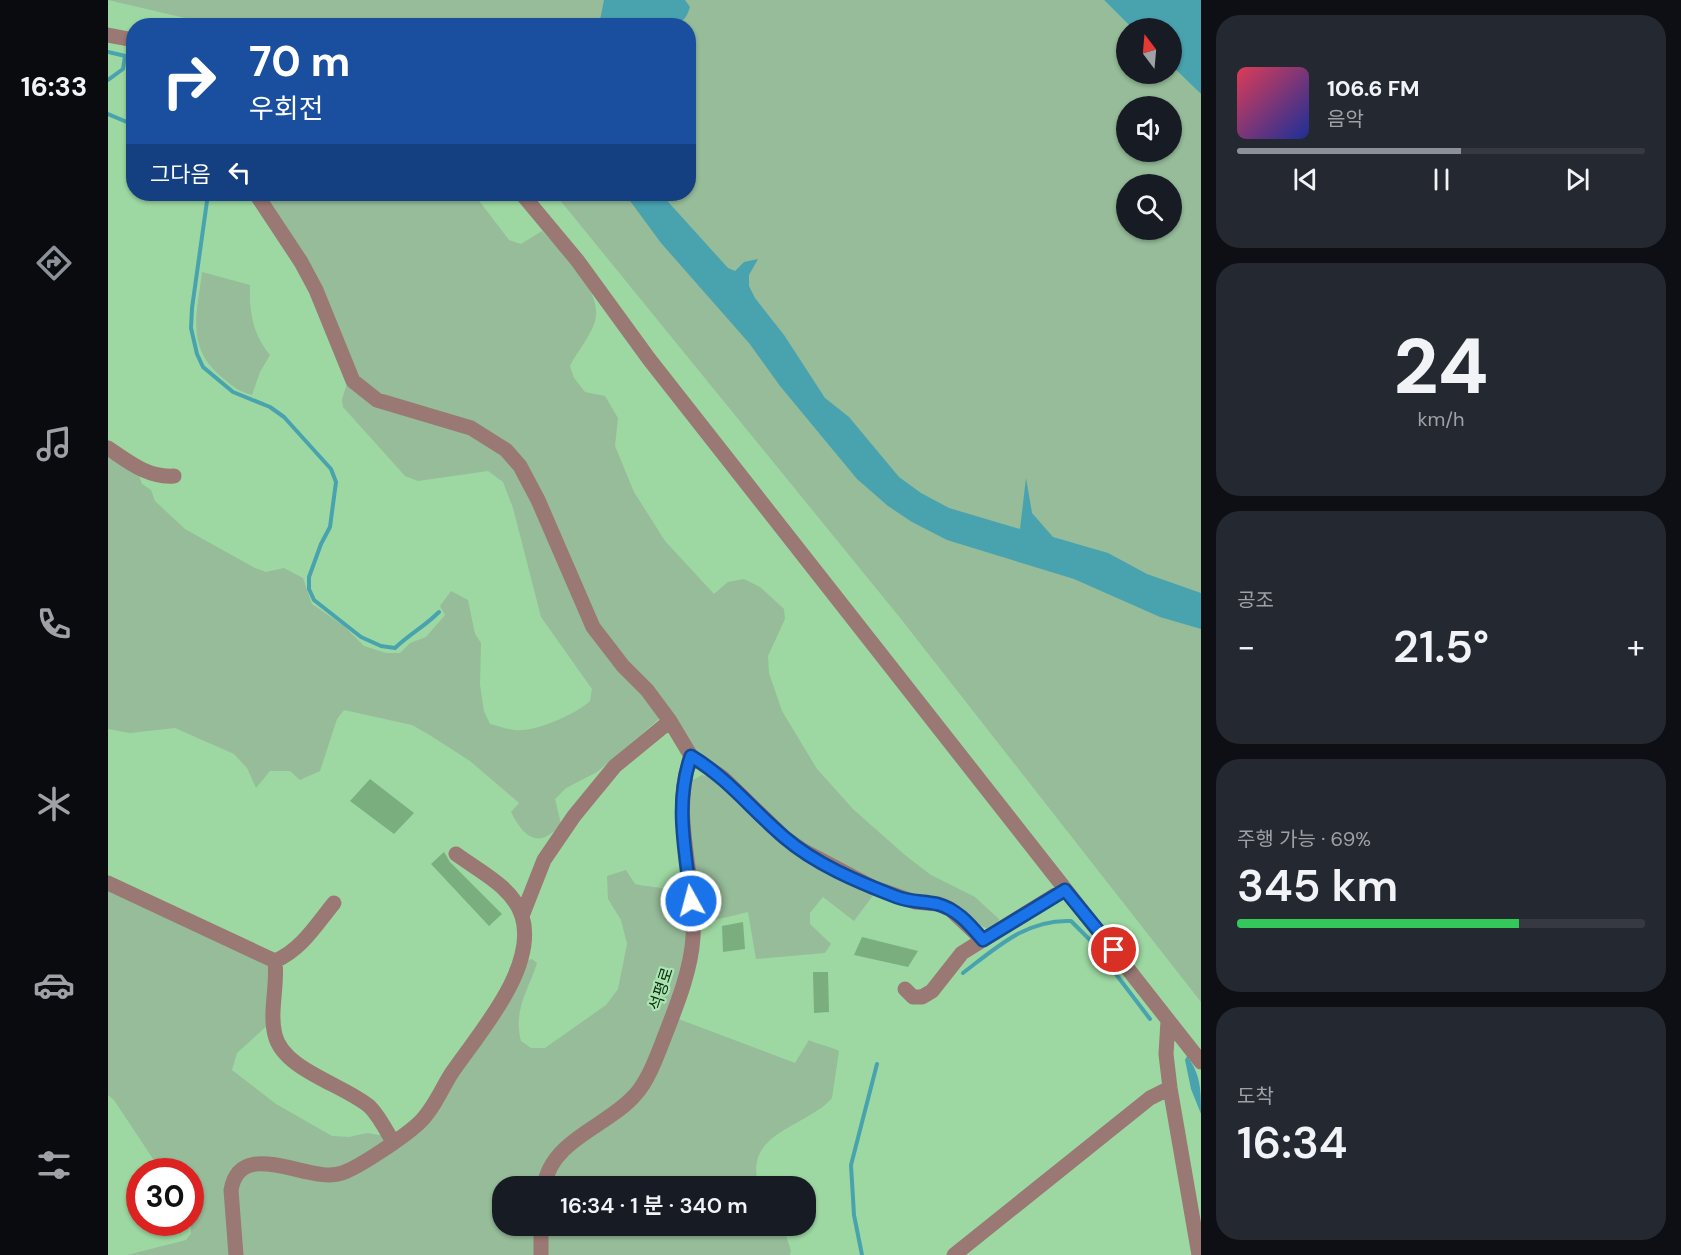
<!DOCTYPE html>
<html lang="ko">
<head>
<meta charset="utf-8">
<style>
	body { margin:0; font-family:"DM Sans","Noto Sans KR",sans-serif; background:#242831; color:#f1f3f6; height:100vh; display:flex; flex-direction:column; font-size:22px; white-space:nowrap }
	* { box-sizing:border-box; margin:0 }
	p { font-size:20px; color:#9ea1a6 }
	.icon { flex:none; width:33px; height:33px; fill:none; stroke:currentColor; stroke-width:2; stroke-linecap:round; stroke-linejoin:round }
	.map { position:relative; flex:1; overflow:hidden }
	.details { display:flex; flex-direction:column; gap:15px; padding:15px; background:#0d0f14; width:480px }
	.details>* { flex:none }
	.guide { position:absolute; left:18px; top:18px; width:570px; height:183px; border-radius:24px; box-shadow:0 2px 4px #0004; background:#1a4fa0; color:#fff; overflow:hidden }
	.needle { width:39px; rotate:344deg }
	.buttons { position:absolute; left:1008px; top:18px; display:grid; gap:12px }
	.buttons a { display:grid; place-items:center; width:66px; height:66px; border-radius:50%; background:#171b24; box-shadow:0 2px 4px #0004; font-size:30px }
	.speed { position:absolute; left:18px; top:1158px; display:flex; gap:12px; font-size:30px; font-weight:700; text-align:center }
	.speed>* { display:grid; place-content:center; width:78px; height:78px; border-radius:50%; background:#171b24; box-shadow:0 2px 4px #0004; line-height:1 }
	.speed .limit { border:9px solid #d22; background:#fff; color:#111 }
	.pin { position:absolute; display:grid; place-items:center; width:51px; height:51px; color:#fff; margin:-26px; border:3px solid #fff; border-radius:50%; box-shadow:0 2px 6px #0007 }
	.me { position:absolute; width:66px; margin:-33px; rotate:353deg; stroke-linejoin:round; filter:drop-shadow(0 0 4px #0008) }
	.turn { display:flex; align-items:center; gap:21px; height:126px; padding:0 24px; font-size:27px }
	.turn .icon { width:78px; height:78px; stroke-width:2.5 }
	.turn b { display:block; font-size:42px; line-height:51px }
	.then { display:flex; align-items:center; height:57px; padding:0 24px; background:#0003; gap:12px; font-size:22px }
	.big { font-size:45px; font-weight:600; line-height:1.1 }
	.details .card { flex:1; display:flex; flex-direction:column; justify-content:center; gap:9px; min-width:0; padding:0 21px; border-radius:24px; background:#242831 }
	.details .dial { align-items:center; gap:0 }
	.dial b { font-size:78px; line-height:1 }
	.song { display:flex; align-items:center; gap:18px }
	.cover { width:72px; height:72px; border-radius:9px; background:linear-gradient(135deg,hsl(350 70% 55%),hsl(230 70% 35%)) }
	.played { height:6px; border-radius:3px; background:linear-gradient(90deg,#8c9099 55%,#363941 55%) }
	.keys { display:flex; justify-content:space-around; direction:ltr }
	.heat { display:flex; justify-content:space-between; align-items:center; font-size:33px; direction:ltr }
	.charge { height:9px; border-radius:4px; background:linear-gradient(90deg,#34c759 69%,#363941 0) }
	.trip { position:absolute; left:384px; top:1176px; width:324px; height:60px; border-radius:24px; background:#171b24; box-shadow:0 2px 4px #0004; font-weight:600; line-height:60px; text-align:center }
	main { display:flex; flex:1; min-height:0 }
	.tabs { display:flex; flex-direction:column; width:108px; justify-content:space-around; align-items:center; background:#090b0e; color:#9ea1a6 }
	.tabs .icon { width:42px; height:42px }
	.tabs .active { color:#8c9099 }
	.tabs b { font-size:27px; color:#f1f3f6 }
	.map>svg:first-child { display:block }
</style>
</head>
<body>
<main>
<nav class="tabs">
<b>16:33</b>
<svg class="icon active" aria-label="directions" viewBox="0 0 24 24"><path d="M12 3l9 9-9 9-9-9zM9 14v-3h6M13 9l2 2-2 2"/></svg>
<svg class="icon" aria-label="music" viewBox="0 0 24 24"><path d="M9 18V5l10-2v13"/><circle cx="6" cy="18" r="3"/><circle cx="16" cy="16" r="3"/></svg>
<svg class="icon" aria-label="phone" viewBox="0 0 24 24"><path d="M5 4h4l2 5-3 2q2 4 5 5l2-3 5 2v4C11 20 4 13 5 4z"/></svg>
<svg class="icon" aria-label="climate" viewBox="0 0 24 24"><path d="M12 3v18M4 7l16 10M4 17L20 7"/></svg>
<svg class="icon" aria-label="car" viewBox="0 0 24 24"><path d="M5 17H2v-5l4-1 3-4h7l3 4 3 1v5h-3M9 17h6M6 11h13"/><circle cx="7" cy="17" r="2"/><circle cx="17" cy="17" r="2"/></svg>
<svg class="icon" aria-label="filters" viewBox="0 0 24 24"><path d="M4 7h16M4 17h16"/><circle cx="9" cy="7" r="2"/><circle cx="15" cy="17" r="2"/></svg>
</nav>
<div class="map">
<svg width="1093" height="1255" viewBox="0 0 1093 1255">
	<rect width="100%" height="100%" fill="#9dd8a2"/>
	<path fill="#96bc99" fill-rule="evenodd" d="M0 0H996L1024 28H1018V74H1064V66L1093 94V1002L793 619 447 194H580V26H111ZM1018 106H1064V152H1018ZM1018 184H1064V230H1018Z
		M154 194H366L401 240 413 244 434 231C453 251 491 287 488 316 486 333 469 351 462 366L466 378 477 392 497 396 510 418 507 446 526 492 557 541 606 594 620 582 636 579 652 587 676 609 677 619 660 656 661 673 674 711 709 769 746 810 797 855 823 875 867 897 891 919 890 926 880 929 814 898 772 886 746 921 715 897 702 913V924L723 944 717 953 648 959 640 912 590 924 579 792 585 780 594 775 605 778 593 756 551 719 489 772 458 788 447 799 453 824C431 850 416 838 403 812L411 803 362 761 320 734 304 725 236 710 229 719 212 771 192 780 182 771H162L148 788 139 768 126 754 67 728 22 733 0 729V453L30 472 34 484 43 490 47 501 77 529 145 567 158 572 176 568 195 578 204 604 236 626 256 646 278 653H292L302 643 318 637 337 615 332 606 343 591 360 600 367 634 373 643 372 685 376 711 382 724C390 726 398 729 406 730 426 733 468 714 482 701L484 689 433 617 405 508 395 482 380 471 310 481 297 476 235 407 234 399 244 369Z
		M94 272 142 285C141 312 145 335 162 355L152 372 144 395C132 392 125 387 116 379 77 348 89 315 94 272Z
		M518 870 527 884C538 887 553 886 563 892 599 914 569 984 560 1015L687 1063 701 1040C711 1045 722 1046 731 1051L724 1098C698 1128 634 1132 651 1186H394V1226H675L683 1251 682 1255H19L78 1240 83 1233 82 1172 53 1171 6 1100 0 1095V888L160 962 162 1023 129 1053 124 1070 168 1104 224 1136 241 1137 259 1133 296 1139 415 962 424 959 429 963C420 991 405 1010 413 1041L423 1048H437L498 1005 510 989 519 944 513 920 500 899 499 876Z"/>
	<path fill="#49a3af" d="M496 0H577L582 7C580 13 578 19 572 22 555 31 511 26 491 25Z
		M996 0H1093V94L1064 66V28H1024Z
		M517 194H553L620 268 627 271 636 262 650 259 641 275V286L647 298 676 335 717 398 741 417 791 477 813 493 841 508 912 529 918 478 924 513 945 537 1000 553 1039 574 1093 593V629L1052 617 966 579 839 540 804 522 780 506 749 479 672 386 641 343 553 243Z
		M1079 1056C1093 1075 1093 1090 1093 1114L1083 1089 1077 1060Z"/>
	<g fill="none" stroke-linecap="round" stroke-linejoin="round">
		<path stroke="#49a3af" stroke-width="4" d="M0 52 26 58
			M0 80 15 69 17 56
			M0 114 26 125
			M100 194 84 308 83 328 89 354 95 367 125 392 162 407 176 417 223 469 228 482 222 527 213 544 201 577V589L206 600 253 637 273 646 287 648C302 634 317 626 331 612
			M855 973C889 947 919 919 963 921L982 940 1042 1019
			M754 1255 746 1215 743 1165 769 1064"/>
	</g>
	<path fill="#7aae7f" d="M262 779 306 813 286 834 242 801Z
		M336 852 342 862 394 914 381 926 323 864Z
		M635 922 637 949 615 952 614 926Z
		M754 937 810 951 800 967 746 955Z
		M705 972H720L721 1012 706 1013Z"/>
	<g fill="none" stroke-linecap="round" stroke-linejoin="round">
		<path stroke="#9a7874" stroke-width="15" d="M0 35 26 40
			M148 194 193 262 208 290 245 381 269 400 363 428 398 450 412 466 430 500 485 627 515 666 539 690 562 721 583 756 615 778 677 838 694 850 764 887 807 902 830 904 842 909 875 940
			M414 194 469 260 541 359 1093 1062
			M0 448C21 462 40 478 66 476
			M0 883 167 961
			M414 916 436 860 466 816 507 766 562 721
			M167 961C170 985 161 1012 167 1035 175 1070 237 1085 262 1107 271 1116 278 1130 285 1142
			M167 961C194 949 208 925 226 903
			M797 989 805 997H814L824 991 854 953 957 889
			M1060 1021 1058 1054 1062 1088 1091 1255
			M436 1186C444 1139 499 1127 527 1095 540 1081 549 1056 556 1038 568 1007 583 971 585 937 589 875 561 817 583 756
			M433 1226V1255
			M128 1255 123 1190C133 1135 202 1185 234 1173 252 1167 297 1136 311 1123 325 1110 333 1090 343 1074 370 1034 430 968 414 916 405 887 371 871 348 854
			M846 1255 1042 1098 1062 1088"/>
	</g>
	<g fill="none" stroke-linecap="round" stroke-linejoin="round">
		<g stroke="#114b97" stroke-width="15">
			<path id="route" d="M583 901C578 852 566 805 583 756 621 779 643 809 676 837 707 864 750 882 789 897 802 902 815 901 829 904 849 909 862 925 875 940L957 890 1006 950"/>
		</g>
		<use href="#route" stroke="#1a73e8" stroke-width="10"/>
	</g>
	<g text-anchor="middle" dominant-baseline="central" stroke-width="4.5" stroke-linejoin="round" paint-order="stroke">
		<g font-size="16" fill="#0f2713" stroke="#a9e5af">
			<text transform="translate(553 989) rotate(-72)">석평로</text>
		</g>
	</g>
</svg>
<div class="buttons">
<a><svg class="needle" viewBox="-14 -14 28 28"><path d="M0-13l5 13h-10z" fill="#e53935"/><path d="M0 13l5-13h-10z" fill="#9ea1a6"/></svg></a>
<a><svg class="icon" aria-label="sound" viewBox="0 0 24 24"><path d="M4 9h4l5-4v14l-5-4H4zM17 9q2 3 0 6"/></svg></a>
<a><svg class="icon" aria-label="search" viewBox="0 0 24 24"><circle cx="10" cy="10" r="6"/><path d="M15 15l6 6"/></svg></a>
</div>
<div class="speed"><div class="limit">30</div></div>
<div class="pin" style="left:1006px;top:950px;background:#d93025"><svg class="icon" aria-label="arrive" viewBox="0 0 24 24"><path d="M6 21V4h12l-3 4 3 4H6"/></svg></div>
<svg class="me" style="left:583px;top:901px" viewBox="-20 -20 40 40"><circle r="17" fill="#1a73e8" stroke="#fff" stroke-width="3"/><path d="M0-11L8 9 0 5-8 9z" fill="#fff"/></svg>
<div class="trip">16:34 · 1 분 · 340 m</div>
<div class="guide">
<div class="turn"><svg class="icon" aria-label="right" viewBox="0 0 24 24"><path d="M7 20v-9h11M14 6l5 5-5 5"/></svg><div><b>70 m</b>우회전</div></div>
<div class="then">그다음<svg class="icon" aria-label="left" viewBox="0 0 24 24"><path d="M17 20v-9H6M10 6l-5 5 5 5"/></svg></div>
</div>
</div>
<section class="details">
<div class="card">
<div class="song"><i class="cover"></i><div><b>106.6 FM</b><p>음악</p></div></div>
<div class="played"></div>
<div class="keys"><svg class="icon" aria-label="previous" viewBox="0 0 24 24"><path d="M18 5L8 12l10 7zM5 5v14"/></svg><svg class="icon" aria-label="pause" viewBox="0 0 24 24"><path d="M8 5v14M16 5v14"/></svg><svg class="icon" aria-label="next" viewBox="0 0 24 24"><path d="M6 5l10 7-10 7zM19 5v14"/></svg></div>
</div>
<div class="card dial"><b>24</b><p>km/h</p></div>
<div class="card"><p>공조</p>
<div class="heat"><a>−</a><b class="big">21.5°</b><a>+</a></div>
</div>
<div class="card"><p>주행 가능 · 69%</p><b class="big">345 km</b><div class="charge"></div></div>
<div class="card"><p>도착</p><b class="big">16:34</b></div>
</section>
</main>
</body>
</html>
